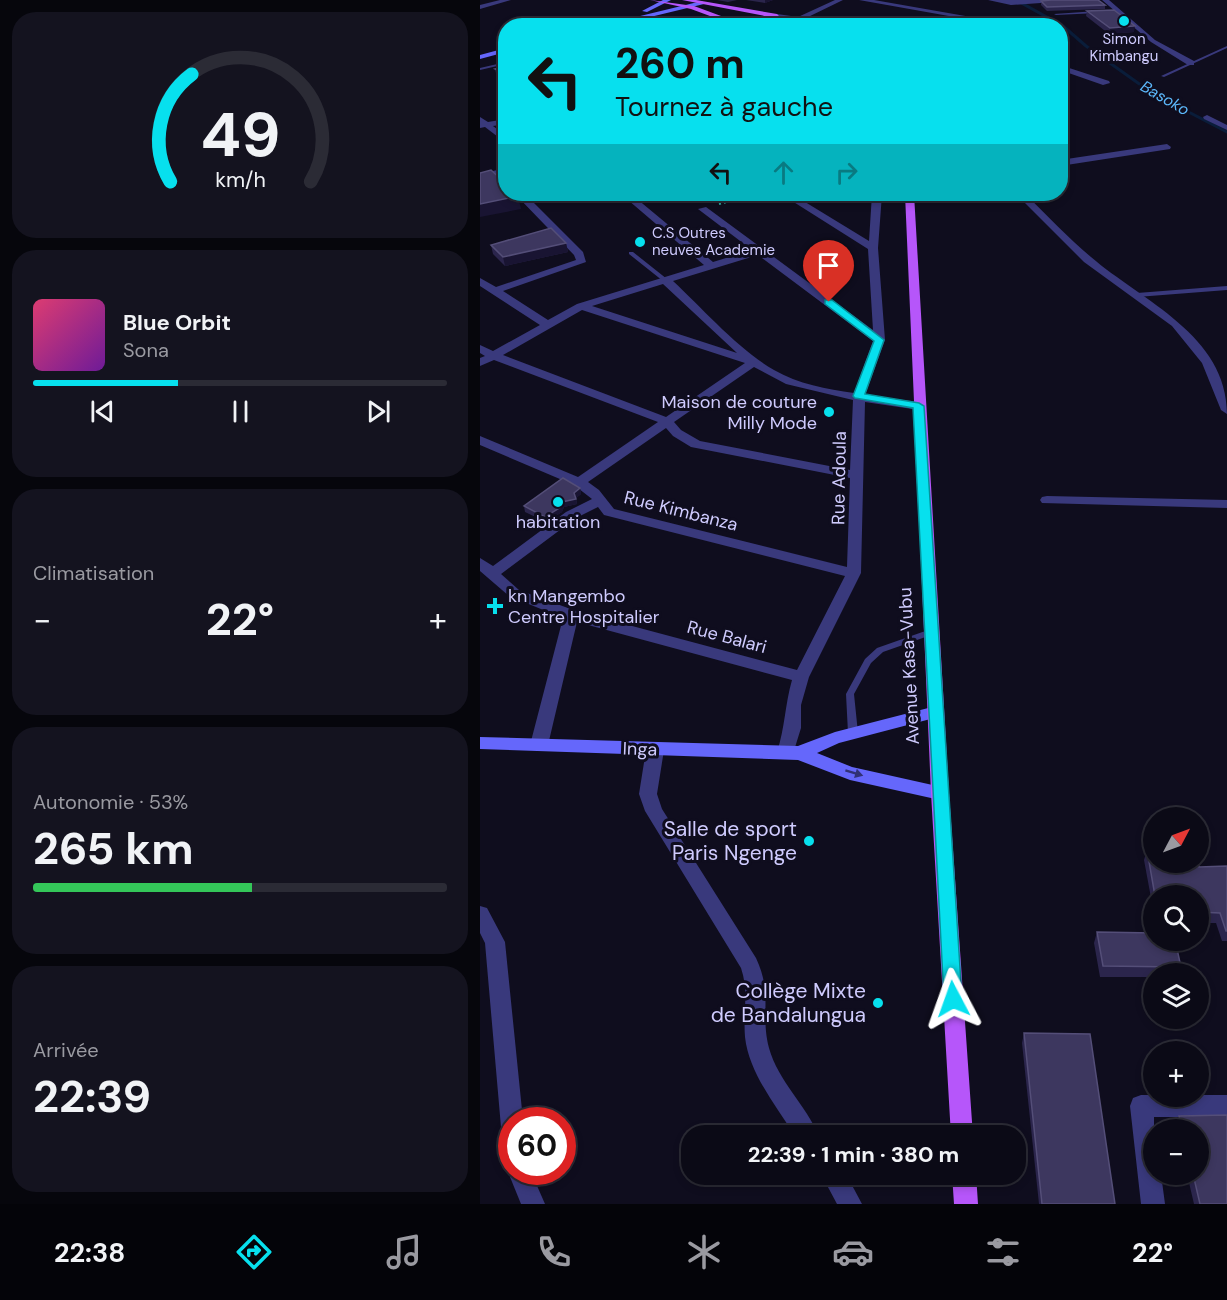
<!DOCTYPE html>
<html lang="fr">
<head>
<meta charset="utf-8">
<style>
	body { margin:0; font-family:"DM Sans",sans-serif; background:#14131f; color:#f1f3f6; height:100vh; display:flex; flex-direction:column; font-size:22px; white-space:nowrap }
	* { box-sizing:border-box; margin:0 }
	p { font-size:20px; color:#9a9aa1 }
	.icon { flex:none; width:33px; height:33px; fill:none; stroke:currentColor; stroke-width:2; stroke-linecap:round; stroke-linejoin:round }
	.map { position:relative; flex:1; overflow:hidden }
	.drawer { display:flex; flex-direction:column; gap:12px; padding:12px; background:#06060c; width:480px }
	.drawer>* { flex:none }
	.banner { position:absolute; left:18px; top:18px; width:570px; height:183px; border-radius:24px; box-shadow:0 3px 9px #0003,0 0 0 2px #2b2b35; background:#07e0ee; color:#111; overflow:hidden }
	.needle { width:39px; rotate:49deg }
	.buttons { position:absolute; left:663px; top:807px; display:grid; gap:12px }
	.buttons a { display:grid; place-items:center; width:66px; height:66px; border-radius:50%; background:#0b0a16; box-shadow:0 3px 9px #0003,0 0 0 2px #2b2b35; font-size:30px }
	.speed { position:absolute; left:18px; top:1107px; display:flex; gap:12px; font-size:30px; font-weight:700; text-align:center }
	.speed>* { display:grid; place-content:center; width:78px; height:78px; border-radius:50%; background:#0b0a16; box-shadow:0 3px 9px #0003,0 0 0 2px #2b2b35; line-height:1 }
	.speed .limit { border:9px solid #d22; background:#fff; color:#111 }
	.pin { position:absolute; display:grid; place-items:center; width:51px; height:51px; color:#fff; margin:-62px -26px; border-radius:50% 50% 50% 0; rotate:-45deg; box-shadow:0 0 6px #0007 }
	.pin .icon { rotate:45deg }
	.me { position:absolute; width:66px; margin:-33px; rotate:356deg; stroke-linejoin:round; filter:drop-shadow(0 0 4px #0008) }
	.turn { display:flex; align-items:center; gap:21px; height:126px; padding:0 18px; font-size:27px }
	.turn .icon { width:78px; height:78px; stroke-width:2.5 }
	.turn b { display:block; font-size:42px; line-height:51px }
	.lanes { display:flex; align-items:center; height:57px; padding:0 18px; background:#0003; justify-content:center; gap:30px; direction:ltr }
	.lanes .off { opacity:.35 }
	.big { font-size:45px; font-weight:700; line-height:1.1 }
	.drawer .widget { flex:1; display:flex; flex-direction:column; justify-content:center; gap:9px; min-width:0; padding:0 21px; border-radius:24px; background:#14131f }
	.drawer .dial { align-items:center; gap:0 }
	.dial svg { height:156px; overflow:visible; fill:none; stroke:#2b2b35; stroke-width:7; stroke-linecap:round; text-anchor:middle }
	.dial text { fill:#f1f3f6; stroke:none }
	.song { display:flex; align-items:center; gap:18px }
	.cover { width:72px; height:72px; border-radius:9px; background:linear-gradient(135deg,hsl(340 70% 55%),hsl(280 70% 35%)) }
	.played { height:6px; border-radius:3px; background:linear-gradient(90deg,#07e0ee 35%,#2b2b35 35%) }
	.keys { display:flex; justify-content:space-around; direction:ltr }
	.heat { display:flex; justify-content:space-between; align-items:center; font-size:33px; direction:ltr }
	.charge { height:9px; border-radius:4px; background:linear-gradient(90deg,#34c759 53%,#2b2b35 0) }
	.trip { position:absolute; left:201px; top:1125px; width:345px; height:60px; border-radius:24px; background:#0b0a16; box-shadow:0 3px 9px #0003,0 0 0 2px #2b2b35; font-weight:700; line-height:60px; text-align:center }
	.menu { display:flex; height:96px; justify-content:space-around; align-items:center; background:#040409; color:#9a9aa1 }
	.menu .icon { width:42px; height:42px }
	.menu .selected { color:#07e0ee }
	.menu b { font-size:27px; color:#f1f3f6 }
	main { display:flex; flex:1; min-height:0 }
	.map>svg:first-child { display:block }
</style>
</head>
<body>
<main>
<section class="drawer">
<div class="widget dial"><svg viewBox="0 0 100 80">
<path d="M14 69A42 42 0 1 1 86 69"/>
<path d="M14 69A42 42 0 0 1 25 14" stroke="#07e0ee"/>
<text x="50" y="56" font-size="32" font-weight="700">49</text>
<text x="50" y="72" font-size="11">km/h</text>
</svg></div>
<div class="widget">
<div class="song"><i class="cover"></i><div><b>Blue Orbit</b><p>Sona</p></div></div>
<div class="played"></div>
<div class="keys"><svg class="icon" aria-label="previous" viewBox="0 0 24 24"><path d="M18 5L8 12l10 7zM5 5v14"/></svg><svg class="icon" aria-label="pause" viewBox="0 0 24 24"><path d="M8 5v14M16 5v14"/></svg><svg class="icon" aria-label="next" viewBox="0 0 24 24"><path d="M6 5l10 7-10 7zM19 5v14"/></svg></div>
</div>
<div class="widget"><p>Climatisation</p>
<div class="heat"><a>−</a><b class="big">22°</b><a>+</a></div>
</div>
<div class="widget"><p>Autonomie · 53%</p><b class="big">265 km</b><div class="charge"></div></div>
<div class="widget"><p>Arrivée</p><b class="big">22:39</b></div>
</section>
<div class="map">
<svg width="747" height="1204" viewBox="0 0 747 1204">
	<rect width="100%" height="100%" fill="#0f0d1e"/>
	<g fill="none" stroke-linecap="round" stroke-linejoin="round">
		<path stroke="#0a1d3a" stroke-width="3" d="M536 0 583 26 606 46 672 93 747 132"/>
		<path stroke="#30aca0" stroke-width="2" stroke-dasharray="2 3" stroke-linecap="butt" d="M239 204 279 194"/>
		<path fill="#39397c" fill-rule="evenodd" d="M617 11 618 13 576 15 574 14Z
			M747 46V48L684 77 681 76Z
			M26 62V64L0 70V68Z
			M149 252H153L187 279V281H183L149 254Z
			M747 286V290L657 297 654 295 657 293Z
			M451 629 455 632 454 634 403 652 391 663 374 694 378 733 376 735H370L368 733 366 694 385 659 397 648Z"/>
		<path fill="#39397c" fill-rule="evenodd" d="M20 0H31L0 9V5Z
			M355 0H363L326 18 365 26 301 21 304 19 294 16 297 14 318 17Z
			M379 0H394L531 24 525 26Z
			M508 0H603L531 5Z
			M622 0H629L675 40 714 61V65H708L671 42Z
			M580 65 629 81 630 83 623 85 580 70Z
			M727 115 747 125V130L724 119 723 117Z
			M0 117 8 122 26 119V124L13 126 26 136V143L5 127 0 128Z
			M687 144 691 147 690 149 580 166V160Z
			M26 168V174L0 180V174Z
			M35 194H45L103 252 106 262 23 291 68 320 97 304 224 265 141 194H151L233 262 272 250 218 209 226 207 393 330 388 249 301 194H312L389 241 392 194H402L398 248 405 340 385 395 439 402 445 406 439 410 385 402 381 573 329 677 321 705V728L312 757 306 759 300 757 297 752C305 728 305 704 312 680L97 622 68 745 65 750 59 751 53 750 50 745 83 618 29 596 0 571V558L13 566 86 512 112 499 94 485 0 445V436L98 477 178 422 14 360 0 366V358L5 356 0 353V345L13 351 60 325 0 286V278L16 287 96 260 94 255ZM278 255 393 341 374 393C347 389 318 384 294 370 259 350 223 309 193 281ZM183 284 257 353 112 306ZM102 310 265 363 186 417 23 355ZM274 367 306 384 373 400 370 470 220 441 201 430 194 422ZM186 428 193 436 211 447 370 478 367 567 134 509 119 490 108 482ZM118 507 124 515 365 576 317 670 96 611 39 590 21 574 96 518Z
			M536 194H545C567 215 588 238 611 257 662 301 747 335 747 414L741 410 722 363 692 326 604 262Z
			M567 496 747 500V508L562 503 560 500 562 497Z
			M175 743 181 745 184 750 177 794 182 809 276 958C293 994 280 1014 289 1048 298 1081 326 1105 339 1136H315C296 1106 269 1073 265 1037 263 1013 269 991 261 968L165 811 159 794 166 750 169 745Z
			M0 906 7 908 25 942 43 1120H32V1138L24 1135 21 1127 5 943 0 933Z
			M661 1095H747V1117H674V1174H681L685 1204H661L650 1106 653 1098Z
			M32 1165V1172H51L65 1204H41L28 1172Z
			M341 1174H366L382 1204H357Z"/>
		<path fill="#6567fb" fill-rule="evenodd" d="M183 0H191L167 12 162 11Z
			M222 1 224 4 133 26H119Z
			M26 48V52L0 59V55Z
			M456 706 462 708 464 712 462 716 359 743 337 753 372 767 466 788 469 793 466 798 460 800 370 780 318 760 0 749V737L318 746 355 732Z"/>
		<path fill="#b656fa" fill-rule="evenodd" d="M170 0 214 6 268 26H257L211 9Z
			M202 0H216L297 14 309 26H302L295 18Z
			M425 194H434L469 793 493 1136H471L451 793Z
			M472 1174H496L498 1204H474Z"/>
	</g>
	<path fill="#2b254c" d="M237 0H257L248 2Z
		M266 0H293L285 3Z
		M561 1 625 5V9L567 11 561 5Z
		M607 11 654 32 629 34 606 16Z
		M26 66V81L17 77 15 69Z
		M86 243 88 252 25 266 13 254 11 245Z
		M100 488 101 494 96 498 97 504 84 507 82 512 66 522 45 512 44 506Z
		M667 850 719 867 747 866V941H742L736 923H718V896H674V914L664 860Z
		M617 932 701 967 699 974H674V977H620L614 943Z
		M544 1033 635 1204H559L542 1043Z
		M747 1115V1204H714L707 1174H718V1130H696L695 1125 699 1116Z"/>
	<path fill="#191432" d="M285 0H293L285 3Z
		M655 26 654 32 629 34 630 28Z
		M38 196 41 209 0 217V204Z
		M86 243 88 252 25 266 23 257Z
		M100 488 101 494 95 499 94 493Z
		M96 499 97 504 84 507 82 512 66 522 65 517 82 502Z"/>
	<path fill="#3d375f" stroke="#544e78" stroke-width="1.5" d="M571 0H618L625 5 567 7 561 1Z
		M634 10 655 26 630 28 607 11Z
		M26 66V74L15 69Z
		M11 170 26 184V194H36L38 196 0 204V173Z
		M71 228 86 243 23 257 11 245Z
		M83 478 100 488 94 493 96 499 82 502 81 507 65 517 44 506Z
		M667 850H674V862H718L719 867 747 866V931H746L740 913 718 912V896H675Z
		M617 932 674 933V940H695L701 967 623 966Z
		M544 1033 610 1034 635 1204H562Z
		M747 1115V1204H720L713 1174H718V1130H702L699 1116Z"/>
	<defs><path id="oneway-solid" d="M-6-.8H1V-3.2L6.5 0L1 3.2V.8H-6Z" transform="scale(1.5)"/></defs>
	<use fill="#313176" href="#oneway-solid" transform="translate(374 773) rotate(17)"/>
	<path fill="#07e0ee" stroke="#05929b" stroke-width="1.5" d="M345 300H352L404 340 385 394 439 403 444 406 482 999 480 1005 473 1007 466 1005 464 999 433 408 375 398 373 396 394 341 345 304Z"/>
	<g fill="#07e0ee" stroke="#0f0d1e" stroke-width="2">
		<circle cx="644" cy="21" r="6"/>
		<circle cx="160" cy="242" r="6"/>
		<circle cx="349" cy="412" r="6"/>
		<circle cx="78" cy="502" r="6"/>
		<path d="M12 597h6v6h6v6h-6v6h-6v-6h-6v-6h6z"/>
		<circle cx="329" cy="841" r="6"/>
		<circle cx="398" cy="1003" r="6"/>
	</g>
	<g text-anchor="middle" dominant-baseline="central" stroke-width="6" stroke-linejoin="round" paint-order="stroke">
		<g font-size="15" fill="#cfcbfe" stroke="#0f0d1e">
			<text x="644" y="39">Simon<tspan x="644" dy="17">Kimbangu</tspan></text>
			<text x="172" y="233" text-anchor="start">C.S Outres<tspan x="172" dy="17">neuves Academie</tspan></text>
		</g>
		<g font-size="16" font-style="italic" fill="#5cb8fb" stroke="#0f0d1e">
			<text transform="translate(685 98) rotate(30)">Basoko</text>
		</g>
		<g font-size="18" fill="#cfcbfe" stroke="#0f0d1e" text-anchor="end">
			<text x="337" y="402">Maison de couture<tspan x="337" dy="21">Milly Mode</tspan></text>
			<text x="78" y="522" text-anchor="middle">habitation</text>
			<text x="28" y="596" text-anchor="start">kn Mangembo<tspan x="28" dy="21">Centre Hospitalier</tspan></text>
		</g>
		<g font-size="18" fill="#cfcbfe" stroke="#0f0d1e">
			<text transform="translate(359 478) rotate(-89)">Rue Adoula</text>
			<text transform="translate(201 511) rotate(14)">Rue Kimbanza</text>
			<text transform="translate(247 637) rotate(15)">Rue Balari</text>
			<text transform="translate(429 666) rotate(-93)">Avenue Kasa-Vubu</text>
			<text transform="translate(160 749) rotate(2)">Inga</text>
		</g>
		<g font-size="21" fill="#cfcbfe" stroke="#0f0d1e" text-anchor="end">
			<text x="317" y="829">Salle de sport<tspan x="317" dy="24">Paris Ngenge</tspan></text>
			<text x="386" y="991">Collège Mixte<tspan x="386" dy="24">de Bandalungua</tspan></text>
		</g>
	</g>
</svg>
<div class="buttons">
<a><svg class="needle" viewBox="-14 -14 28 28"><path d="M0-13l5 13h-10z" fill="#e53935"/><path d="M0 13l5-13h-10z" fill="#9a9aa1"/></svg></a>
<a><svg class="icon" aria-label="search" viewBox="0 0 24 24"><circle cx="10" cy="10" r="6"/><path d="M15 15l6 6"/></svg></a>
<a><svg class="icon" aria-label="layers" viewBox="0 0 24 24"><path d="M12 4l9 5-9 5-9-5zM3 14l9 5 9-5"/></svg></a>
<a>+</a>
<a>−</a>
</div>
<div class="speed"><div class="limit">60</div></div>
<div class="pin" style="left:349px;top:302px;background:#d93025"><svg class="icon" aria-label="arrive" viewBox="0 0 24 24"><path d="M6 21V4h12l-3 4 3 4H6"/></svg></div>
<svg class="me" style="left:473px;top:999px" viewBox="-20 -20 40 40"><path d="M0-17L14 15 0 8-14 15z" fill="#07e0ee" stroke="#fff" stroke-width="4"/></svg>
<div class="trip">22:39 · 1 min · 380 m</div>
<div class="banner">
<div class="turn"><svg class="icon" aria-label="left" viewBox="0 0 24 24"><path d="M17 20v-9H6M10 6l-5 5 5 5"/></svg><div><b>260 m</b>Tournez à gauche</div></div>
<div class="lanes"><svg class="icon" aria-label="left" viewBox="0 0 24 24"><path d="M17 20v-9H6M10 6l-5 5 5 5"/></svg><svg class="icon off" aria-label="ahead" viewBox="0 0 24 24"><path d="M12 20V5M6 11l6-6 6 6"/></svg><svg class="icon off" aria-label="right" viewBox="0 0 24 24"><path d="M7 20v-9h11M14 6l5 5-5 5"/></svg></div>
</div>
</div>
</main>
<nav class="menu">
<b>22:38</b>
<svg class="icon selected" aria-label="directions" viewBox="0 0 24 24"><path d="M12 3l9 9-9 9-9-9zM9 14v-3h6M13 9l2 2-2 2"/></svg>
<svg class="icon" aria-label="music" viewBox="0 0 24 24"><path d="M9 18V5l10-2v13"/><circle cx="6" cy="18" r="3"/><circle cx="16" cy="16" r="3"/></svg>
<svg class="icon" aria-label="phone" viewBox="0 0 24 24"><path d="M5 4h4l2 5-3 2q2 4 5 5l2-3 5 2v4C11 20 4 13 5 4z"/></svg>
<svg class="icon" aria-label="climate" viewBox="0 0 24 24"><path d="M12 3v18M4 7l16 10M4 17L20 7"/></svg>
<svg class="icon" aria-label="car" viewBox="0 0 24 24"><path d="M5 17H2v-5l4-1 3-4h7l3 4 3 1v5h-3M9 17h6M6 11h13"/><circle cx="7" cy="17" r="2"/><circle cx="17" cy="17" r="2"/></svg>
<svg class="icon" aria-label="filters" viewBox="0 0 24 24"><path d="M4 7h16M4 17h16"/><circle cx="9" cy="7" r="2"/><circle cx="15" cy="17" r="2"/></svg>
<b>22°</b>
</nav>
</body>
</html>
